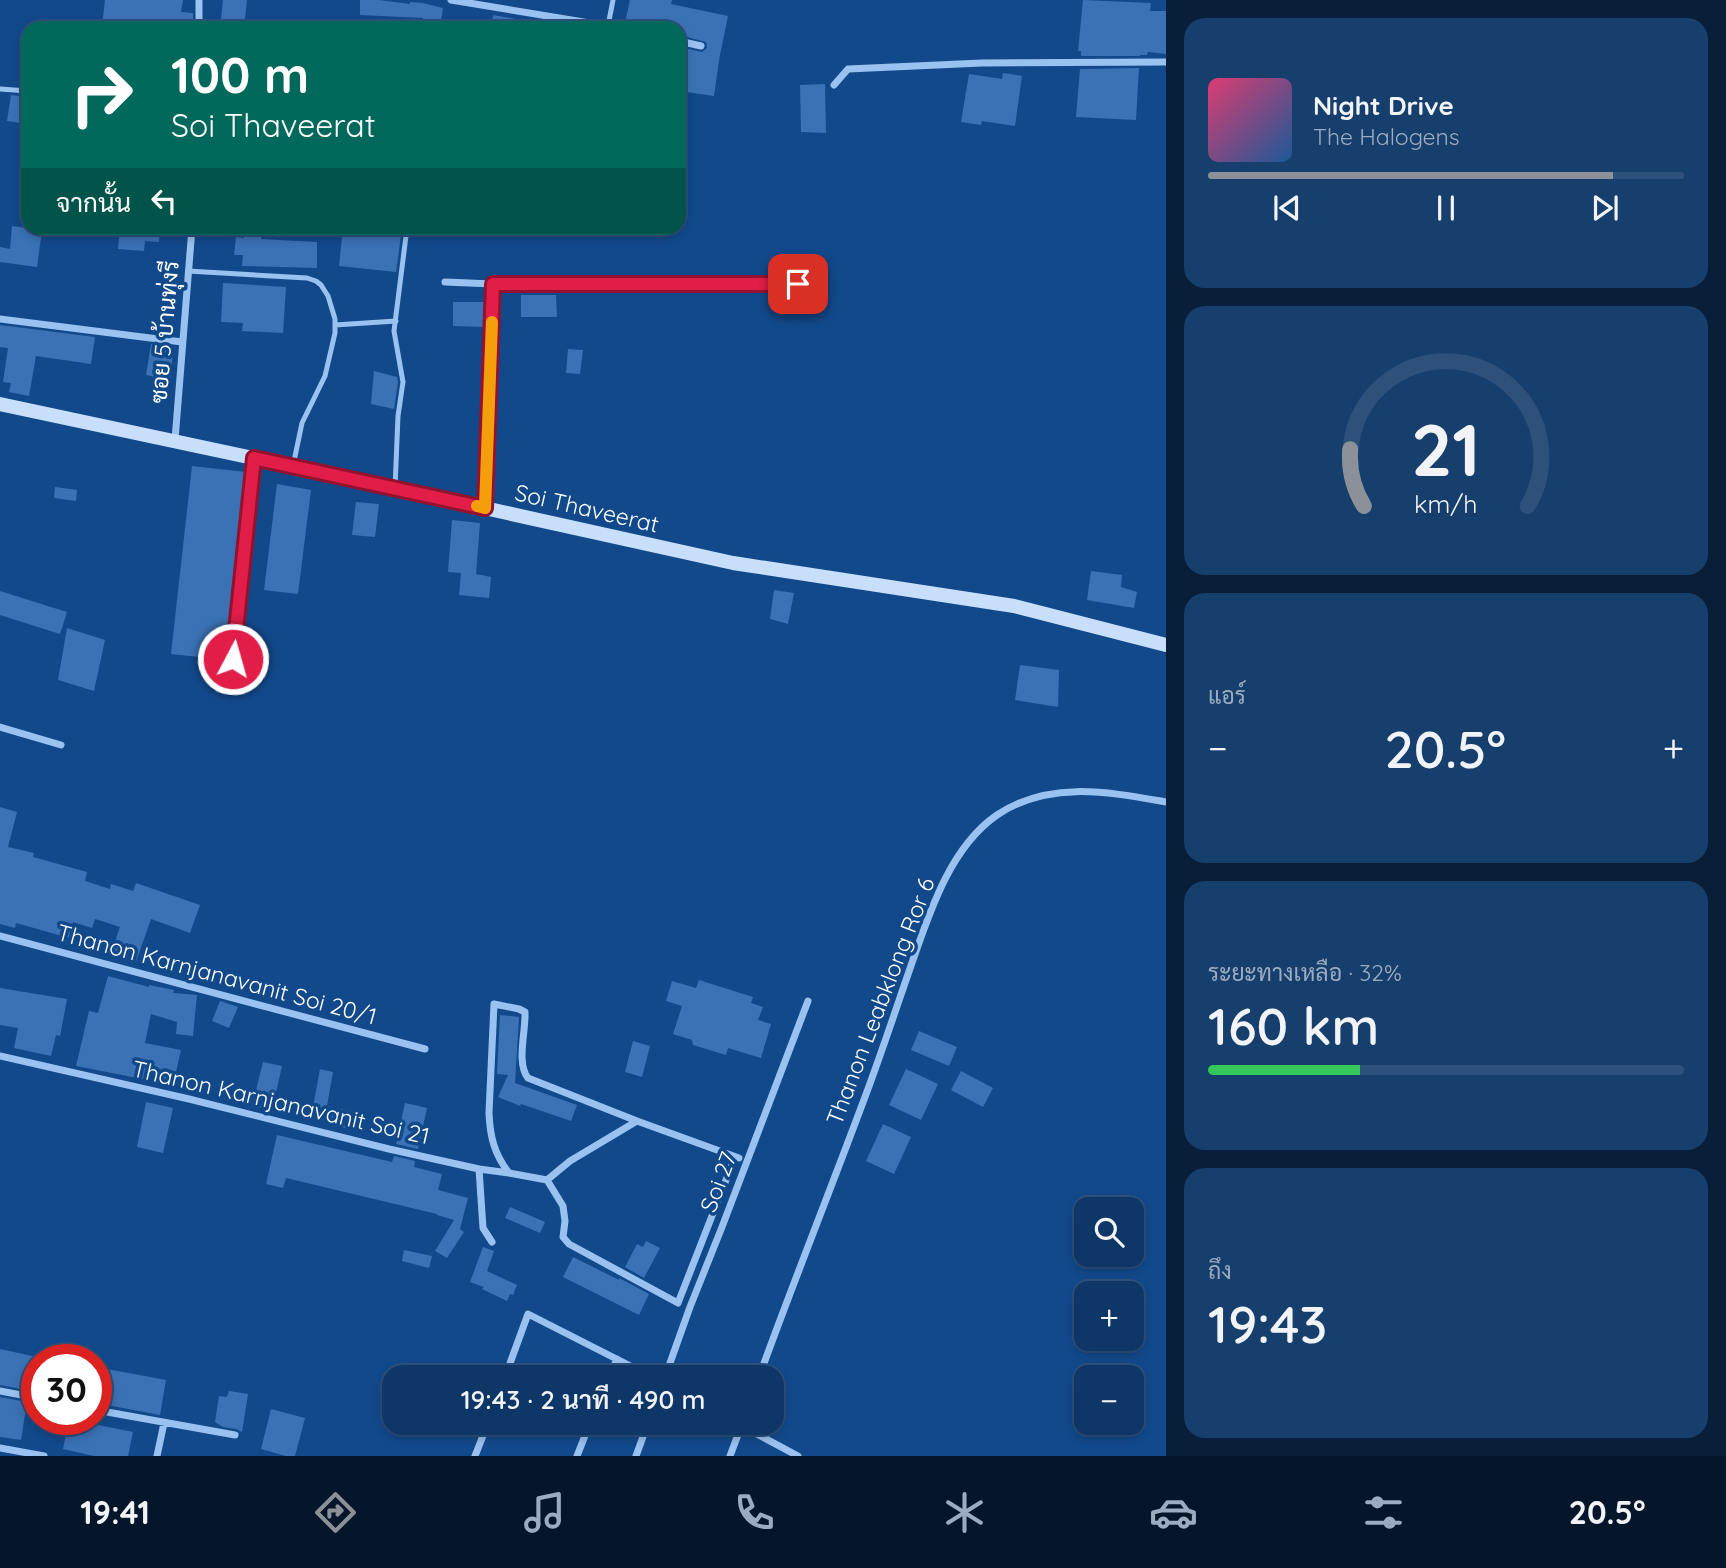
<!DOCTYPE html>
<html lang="th">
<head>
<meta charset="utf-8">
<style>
	body { margin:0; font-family:Quicksand,Sarabun,sans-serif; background:#173f6e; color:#f1f3f6; height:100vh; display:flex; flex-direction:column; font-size:26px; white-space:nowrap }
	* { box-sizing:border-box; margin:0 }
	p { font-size:23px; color:#9bacc0 }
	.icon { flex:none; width:38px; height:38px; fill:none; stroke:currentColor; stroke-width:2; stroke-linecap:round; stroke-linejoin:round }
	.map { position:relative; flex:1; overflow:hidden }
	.sheet { display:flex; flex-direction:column; gap:18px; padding:18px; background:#081e39; width:560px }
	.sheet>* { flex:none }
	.banner { position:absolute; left:21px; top:21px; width:665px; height:214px; border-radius:21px; box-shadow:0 4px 10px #0003,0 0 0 2px #2e517c; background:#00695c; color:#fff; overflow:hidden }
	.controls { position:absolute; left:1074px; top:1197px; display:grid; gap:14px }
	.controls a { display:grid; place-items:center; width:70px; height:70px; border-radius:14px; background:#0e3768; box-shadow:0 4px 10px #0003,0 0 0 2px #2e517c; font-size:35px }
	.speed { position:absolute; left:21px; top:1344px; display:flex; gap:14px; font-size:35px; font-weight:700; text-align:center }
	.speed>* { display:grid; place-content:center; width:91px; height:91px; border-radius:50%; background:#0e3768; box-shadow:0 4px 10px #0003,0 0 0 2px #2e517c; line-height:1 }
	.speed .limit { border:10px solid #d22; background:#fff; color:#111 }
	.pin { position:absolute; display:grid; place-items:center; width:60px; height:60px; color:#fff; margin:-30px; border-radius:14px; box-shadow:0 4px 10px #0006 }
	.me { position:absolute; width:77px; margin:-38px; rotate:6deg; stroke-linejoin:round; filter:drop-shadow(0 0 5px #0008) }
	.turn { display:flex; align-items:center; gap:24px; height:147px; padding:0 35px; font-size:32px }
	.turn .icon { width:91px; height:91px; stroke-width:2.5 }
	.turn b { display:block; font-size:49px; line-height:60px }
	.then { display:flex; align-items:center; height:66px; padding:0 35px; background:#0003; gap:14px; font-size:26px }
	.big { font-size:52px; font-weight:600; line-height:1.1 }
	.sheet .tile { flex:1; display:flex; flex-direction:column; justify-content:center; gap:10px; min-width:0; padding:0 24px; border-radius:21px; background:#173f6e }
	.sheet .dial { align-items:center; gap:0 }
	.dial svg { height:182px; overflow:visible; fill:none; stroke:#2e517c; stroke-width:7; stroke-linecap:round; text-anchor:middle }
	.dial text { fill:#f1f3f6; stroke:none }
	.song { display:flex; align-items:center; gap:21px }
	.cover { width:84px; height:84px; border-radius:10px; background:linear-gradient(135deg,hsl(340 70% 55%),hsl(210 70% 35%)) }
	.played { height:7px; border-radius:4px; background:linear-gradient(90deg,#8c9099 85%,#2e517c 85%) }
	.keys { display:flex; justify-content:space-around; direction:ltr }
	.heat { display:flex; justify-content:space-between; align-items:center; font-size:38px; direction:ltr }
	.charge { height:10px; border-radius:5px; background:linear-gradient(90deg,#34c759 32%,#2e517c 0) }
	.trip { position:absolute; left:382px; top:1365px; width:402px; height:70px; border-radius:21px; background:#0e3768; box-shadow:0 4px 10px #0003,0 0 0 2px #2e517c; font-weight:600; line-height:70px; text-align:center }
	.tabs { display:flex; height:112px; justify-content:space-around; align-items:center; background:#06162a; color:#9bacc0 }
	.tabs .icon { width:49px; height:49px }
	.tabs .active { color:#8c9099 }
	.tabs b { font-size:32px; color:#f1f3f6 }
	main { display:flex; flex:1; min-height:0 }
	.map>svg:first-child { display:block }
</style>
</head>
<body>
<main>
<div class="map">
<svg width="1166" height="1456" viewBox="0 0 1166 1456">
	<rect width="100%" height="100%" fill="#12498b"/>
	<path fill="#3b72b5" d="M105 0H183L181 12 193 13V24L187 23V28H118L102 26Z
		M223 0H247L244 28H220Z
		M360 0H379L410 4V2L423 3 443 8 440 28H422L423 18 360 15Z
		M630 0H672L671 4 728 16 719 60 714 96 679 91V47L702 52 707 48 706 42 679 35V28H654L625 23Z
		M1083 0 1151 3 1150 11H1166V54L1148 52 1147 55H1140V56H1081V51H1078Z
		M493 15 516 19 514 28H491Z
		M1139 68 1136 120 1076 117 1080 69Z
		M1003 73 1022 76 1015 126 982 121 981 125 961 122 969 74 1002 79Z
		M825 84 826 133 801 132 800 85Z
		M11 95 28 97V124L7 121Z
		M12 226 42 230 37 267 0 262V247L10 249Z
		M120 228H160L159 242 145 241 144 251 118 249Z
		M343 228H402L396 272 339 266Z
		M244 230 262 231 261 239 317 242V268L242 266 243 255H234L236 237 244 238Z
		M223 283 286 287 283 333 242 331 243 323 221 322Z
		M521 295H556L557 317H521Z
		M453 302H485V327L453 326Z
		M0 325 95 337 91 364 36 356 29 396 9 392 11 383 3 382 8 348 0 347Z
		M151 344 173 347 171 380 146 375Z
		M568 349 583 350 580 374 566 373Z
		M374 371 397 377 398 382 394 409 371 404Z
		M192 466 246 472 227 660 171 654Z
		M277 484 311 490 298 594 264 590Z
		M55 487 77 490 76 501 54 498Z
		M356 502 379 504 375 537 352 535Z
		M452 520 480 523 476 574 491 577 489 598 459 595 461 573 448 572Z
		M1091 571 1122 575 1121 587 1137 592 1134 608 1087 600Z
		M774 590 794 593 788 624 770 619Z
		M0 591 67 612 60 634 0 615Z
		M67 628 105 640 94 691 58 680Z
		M1020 665 1059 670 1058 707 1015 700Z
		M0 807 17 812 8 847 34 853 33 857 87 872 85 881 110 889 111 884 133 891 136 883 200 905 190 933 151 919 136 962 111 953 120 927 95 919 92 928 73 922 69 938 16 923 15 928 0 924Z
		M108 976 149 987V985L174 990 173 993 197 995 193 1036 176 1034 177 1022 151 1014 145 1043 181 1050 173 1085 76 1066 89 1011 98 1013Z
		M699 980 753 997 751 1003 763 1007 758 1020 771 1024 761 1058 728 1048 726 1055 693 1045 692 1040 673 1034 682 1006 666 1001 672 981 696 988Z
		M0 988 67 999 60 1036 56 1035 51 1056 14 1048 18 1028 0 1025Z
		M220 1001 238 1007 229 1028 212 1021Z
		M500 1015 519 1017 515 1083 577 1105 571 1121 521 1104 520 1106 498 1097 508 1075 497 1074Z
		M919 1031 957 1047 949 1066 911 1050Z
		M633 1041 650 1046 642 1077 625 1072Z
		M263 1062 282 1066 272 1110 252 1106Z
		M320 1069 333 1072 327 1106 353 1112 348 1129 327 1123 328 1121 311 1118Z
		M906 1069 938 1084 921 1120 889 1105Z
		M961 1071 993 1088 983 1107 951 1090Z
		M146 1102 173 1108 163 1153 137 1147Z
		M405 1103 427 1108 418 1149 396 1144Z
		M883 1124 911 1137 894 1174 866 1161Z
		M277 1135 392 1162 394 1156 415 1161 414 1167 442 1174 438 1190 468 1198 460 1229 464 1232 447 1258 435 1251 454 1220 437 1215V1214L286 1178 283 1188 266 1184Z
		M510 1207 545 1222 540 1233 505 1218Z
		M646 1241 660 1248 644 1278 625 1267 637 1244 643 1247Z
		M483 1247 494 1251 487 1271 517 1285 513 1295 510 1294 507 1301 482 1289 484 1287 470 1282Z
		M404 1250 432 1256 429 1268 402 1261Z
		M573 1257 619 1280V1278L649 1294 639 1315 563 1277Z
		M0 1349 37 1357V1392L0 1385Z
		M96 1367 166 1380 160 1415 96 1403Z
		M229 1391 248 1394 242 1432 236 1429 223 1427 215 1422 219 1396 227 1397Z
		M0 1397 27 1402 21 1440 0 1437Z
		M271 1409 305 1418 295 1456H286L261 1449Z
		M69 1419 133 1432 128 1456H94L63 1449Z"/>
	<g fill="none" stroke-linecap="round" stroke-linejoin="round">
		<path stroke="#9ac2f1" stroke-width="5" d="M608 26 613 0
			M0 89 28 91
			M188 271 307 278 316 281 321 285 328 296 335 319V333L325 376 302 423 293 466
			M335 325 396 321
			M395 488 398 416 403 382 394 331 407 228"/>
		<path stroke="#9ac2f1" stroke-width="7" d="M451 0 620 28
			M199 28V0
			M679 41 701 46
			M834 85 848 69 982 63 1166 62
			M445 282 493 284H798
			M0 319 182 342
			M175 440 192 228
			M485 507 493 284
			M233 659 254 458
			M0 727 61 745
			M0 936 425 1049
			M0 1056 189 1099 389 1149 479 1169 483 1228 492 1242
			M637 1121 528 1078C516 1063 526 1031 525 1012L519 1009 494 1004 489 1113C490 1136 494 1154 509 1173L547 1180 563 1206 565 1221 563 1237 569 1244 678 1303 735 1157
			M479 1169 509 1173
			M547 1180 570 1161 637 1121 739 1158
			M505 1377 528 1314 652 1377
			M609 1377 617 1359
			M665 1377 690 1307 722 1227 808 1001
			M759 1377C792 1286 828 1196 862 1105 878 1063 892 1021 906 980 926 924 946 850 997 815 1049 780 1109 792 1166 802
			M0 1391 37 1398
			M96 1410 235 1435
			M736 1423 798 1456
			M0 1448 44 1456
			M157 1456 164 1423
			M475 1456 488 1423
			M577 1456 590 1423
			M636 1456 648 1423
			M730 1456 742 1424"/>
		<path stroke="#c8dffc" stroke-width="14" d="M0 404 403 490 733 563 1014 606 1166 645"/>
	</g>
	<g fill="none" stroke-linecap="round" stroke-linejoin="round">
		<g stroke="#92132f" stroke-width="18">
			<path id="route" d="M233 659 254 458 485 508 493 284H798"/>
		</g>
		<use href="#route" stroke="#e11d48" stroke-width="12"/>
		<path stroke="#f59e0b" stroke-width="12" d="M477 506 485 508 492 322"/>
	</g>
	<g text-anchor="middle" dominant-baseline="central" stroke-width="7" stroke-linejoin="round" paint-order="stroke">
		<g font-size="23" fill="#fff" stroke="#12498b">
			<text transform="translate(164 332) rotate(-85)">ซอย 5 บ้านทุ่งรี</text>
			<text transform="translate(587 508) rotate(13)">Soi Thaveerat</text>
			<text transform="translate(217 974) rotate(15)">Thanon Karnjanavanit Soi 20/1</text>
			<text transform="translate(880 1001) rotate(-69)">Thanon Leabklong Ror 6</text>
			<text transform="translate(281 1102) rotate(13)">Thanon Karnjanavanit Soi 21</text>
			<text transform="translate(718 1182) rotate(-69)">Soi 27</text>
		</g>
	</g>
</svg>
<div class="controls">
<a><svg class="icon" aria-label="search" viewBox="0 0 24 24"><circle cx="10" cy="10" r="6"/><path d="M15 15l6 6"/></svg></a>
<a>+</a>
<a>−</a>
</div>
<div class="speed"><div class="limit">30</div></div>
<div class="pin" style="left:798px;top:284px;background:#d93025"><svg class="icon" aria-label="arrive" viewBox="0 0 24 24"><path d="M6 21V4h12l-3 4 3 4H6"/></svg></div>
<svg class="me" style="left:233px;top:659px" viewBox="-20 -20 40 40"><circle r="17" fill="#e11d48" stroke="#fff" stroke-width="3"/><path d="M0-11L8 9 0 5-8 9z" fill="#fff"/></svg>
<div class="trip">19:43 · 2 นาที · 490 m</div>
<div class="banner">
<div class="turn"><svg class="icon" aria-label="right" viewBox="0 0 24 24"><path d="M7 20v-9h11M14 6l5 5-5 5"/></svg><div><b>100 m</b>Soi Thaveerat</div></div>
<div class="then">จากนั้น<svg class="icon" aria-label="left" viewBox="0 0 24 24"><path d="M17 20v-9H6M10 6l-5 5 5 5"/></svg></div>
</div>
</div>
<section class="sheet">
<div class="tile">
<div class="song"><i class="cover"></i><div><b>Night Drive</b><p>The Halogens</p></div></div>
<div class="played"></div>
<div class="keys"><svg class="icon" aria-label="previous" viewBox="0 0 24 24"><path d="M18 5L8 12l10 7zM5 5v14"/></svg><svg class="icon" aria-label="pause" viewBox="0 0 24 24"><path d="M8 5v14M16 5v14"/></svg><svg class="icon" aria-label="next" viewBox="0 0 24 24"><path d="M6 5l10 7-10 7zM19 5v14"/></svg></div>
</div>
<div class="tile dial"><svg viewBox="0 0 100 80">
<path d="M14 69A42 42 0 1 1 86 69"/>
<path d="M14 69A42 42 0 0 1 8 44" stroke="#8c9099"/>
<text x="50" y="56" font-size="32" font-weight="700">21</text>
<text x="50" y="72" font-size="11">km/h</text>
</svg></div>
<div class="tile"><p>แอร์</p>
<div class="heat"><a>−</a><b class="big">20.5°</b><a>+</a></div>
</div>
<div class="tile"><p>ระยะทางเหลือ · 32%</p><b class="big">160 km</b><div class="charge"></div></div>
<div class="tile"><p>ถึง</p><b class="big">19:43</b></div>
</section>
</main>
<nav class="tabs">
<b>19:41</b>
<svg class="icon active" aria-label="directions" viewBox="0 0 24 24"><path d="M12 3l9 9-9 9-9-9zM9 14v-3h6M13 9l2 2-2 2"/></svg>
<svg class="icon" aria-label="music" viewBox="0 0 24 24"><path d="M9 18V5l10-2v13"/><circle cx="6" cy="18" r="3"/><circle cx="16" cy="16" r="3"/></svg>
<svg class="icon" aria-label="phone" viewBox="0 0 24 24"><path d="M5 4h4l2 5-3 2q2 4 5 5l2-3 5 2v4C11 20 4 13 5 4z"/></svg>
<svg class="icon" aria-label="climate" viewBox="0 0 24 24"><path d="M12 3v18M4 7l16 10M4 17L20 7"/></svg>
<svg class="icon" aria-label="car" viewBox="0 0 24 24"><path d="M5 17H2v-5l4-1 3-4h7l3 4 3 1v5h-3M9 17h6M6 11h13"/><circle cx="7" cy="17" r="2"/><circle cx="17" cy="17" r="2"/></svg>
<svg class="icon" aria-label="filters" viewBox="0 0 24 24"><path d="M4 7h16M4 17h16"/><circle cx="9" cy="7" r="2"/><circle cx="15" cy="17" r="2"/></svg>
<b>20.5°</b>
</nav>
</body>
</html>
